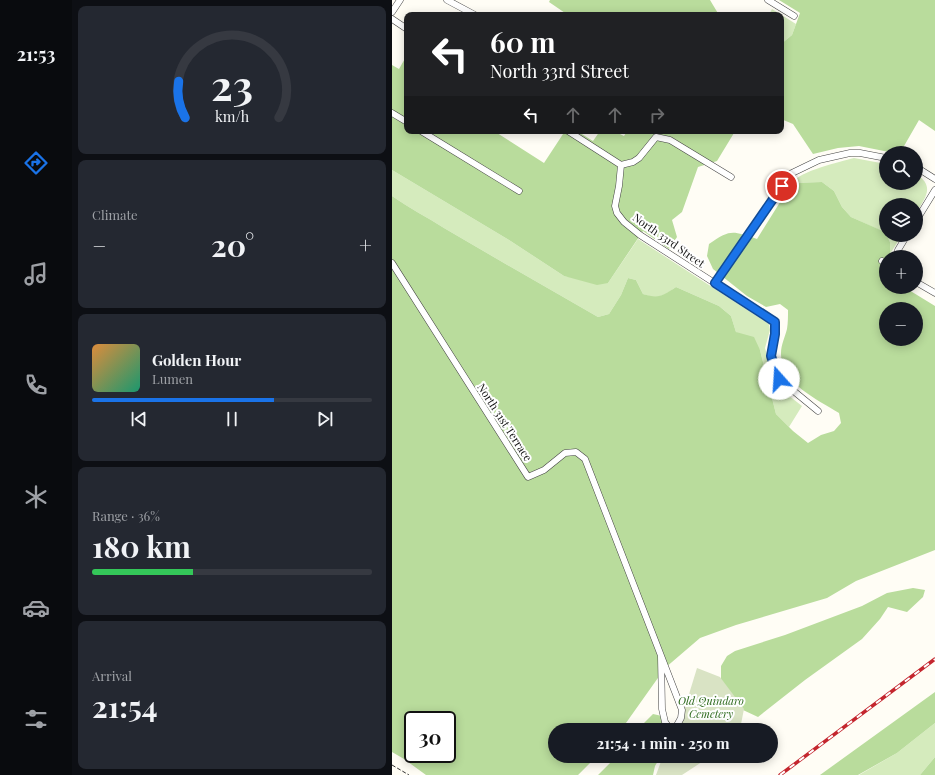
<!DOCTYPE html>
<html lang="en">
<head>
<meta charset="utf-8">
<style>
	body { margin:0; font-family:"Playfair Display",serif; background:#242831; color:#f1f3f6; height:100vh; display:flex; flex-direction:column; font-size:15px; white-space:nowrap }
	* { box-sizing:border-box; margin:0 }
	p { font-size:13px; color:#9ea1a6 }
	.icon { flex:none; width:22px; height:22px; fill:none; stroke:currentColor; stroke-width:2; stroke-linecap:round; stroke-linejoin:round }
	.map { position:relative; flex:1; overflow:hidden }
	.panel { display:flex; flex-direction:column; gap:6px; padding:6px; background:#0d0f14; width:320px }
	.panel>* { flex:none }
	.guide { position:absolute; left:12px; top:12px; width:380px; height:122px; border-radius:8px; box-shadow:0 2px 10px #0003; background:#202124; color:#fff; overflow:hidden }
	.buttons { position:absolute; left:487px; top:146px; display:grid; gap:8px }
	.buttons a { display:grid; place-items:center; width:44px; height:44px; border-radius:50%; background:#171b24; box-shadow:0 2px 10px #0003; font-size:20px }
	.speed { position:absolute; left:12px; top:711px; display:flex; gap:8px; font-size:20px; font-weight:700; text-align:center }
	.speed>* { display:grid; place-content:center; width:52px; height:52px; border-radius:50%; background:#171b24; box-shadow:0 2px 10px #0003; line-height:1 }
	.speed .limit { border:2px solid #111; border-radius:6px; background:#fff; color:#111 }
	.pin { position:absolute; display:grid; place-items:center; width:34px; height:34px; color:#fff; margin:-17px; border:2px solid #fff; border-radius:50%; box-shadow:0 1px 4px #0007 }
	.me { position:absolute; width:44px; margin:-22px; rotate:341deg; stroke-linejoin:round; filter:drop-shadow(0 0 3px #0008) }
	.turn { display:flex; align-items:center; gap:14px; height:84px; padding:0 20px; font-size:18px }
	.turn .icon { width:52px; height:52px; stroke-width:2.5 }
	.turn b { display:block; font-size:28px; line-height:34px }
	.lanes { display:flex; align-items:center; height:38px; padding:0 20px; background:#0003; justify-content:center; gap:20px; direction:ltr }
	.lanes .off { opacity:.35 }
	.big { font-size:30px; font-weight:700; line-height:1.1 }
	.panel .tile { flex:1; display:flex; flex-direction:column; justify-content:center; gap:6px; min-width:0; padding:0 14px; border-radius:8px; background:#242831 }
	.panel .dial { align-items:center; gap:0 }
	.dial svg { height:104px; overflow:visible; fill:none; stroke:#363941; stroke-width:7; stroke-linecap:round; text-anchor:middle }
	.dial text { fill:#f1f3f6; stroke:none }
	.song { display:flex; align-items:center; gap:12px }
	.cover { width:48px; height:48px; border-radius:6px; background:linear-gradient(135deg,hsl(30 70% 55%),hsl(160 70% 35%)) }
	.played { height:4px; border-radius:2px; background:linear-gradient(90deg,#1a73e8 65%,#363941 65%) }
	.keys { display:flex; justify-content:space-around; direction:ltr }
	.heat { display:flex; justify-content:space-between; align-items:center; font-size:22px; direction:ltr }
	.charge { height:6px; border-radius:3px; background:linear-gradient(90deg,#34c759 36%,#363941 0) }
	.trip { position:absolute; left:156px; top:723px; width:230px; height:40px; border-radius:20px; background:#171b24; box-shadow:0 2px 10px #0003; font-weight:700; line-height:40px; text-align:center }
	main { display:flex; flex:1; min-height:0 }
	.tab-bar { display:flex; flex-direction:column; width:72px; justify-content:space-around; align-items:center; background:#090b0e; color:#9ea1a6 }
	.tab-bar .icon { width:28px; height:28px }
	.tab-bar .selected { color:#1a73e8 }
	.tab-bar b { font-size:18px; color:#f1f3f6 }
	.map>svg:first-child { display:block }
</style>
</head>
<body>
<main>
<nav class="tab-bar">
<b>21:53</b>
<svg class="icon selected" aria-label="directions" viewBox="0 0 24 24"><path d="M12 3l9 9-9 9-9-9zM9 14v-3h6M13 9l2 2-2 2"/></svg>
<svg class="icon" aria-label="music" viewBox="0 0 24 24"><path d="M9 18V5l10-2v13"/><circle cx="6" cy="18" r="3"/><circle cx="16" cy="16" r="3"/></svg>
<svg class="icon" aria-label="phone" viewBox="0 0 24 24"><path d="M5 4h4l2 5-3 2q2 4 5 5l2-3 5 2v4C11 20 4 13 5 4z"/></svg>
<svg class="icon" aria-label="climate" viewBox="0 0 24 24"><path d="M12 3v18M4 7l16 10M4 17L20 7"/></svg>
<svg class="icon" aria-label="car" viewBox="0 0 24 24"><path d="M5 17H2v-5l4-1 3-4h7l3 4 3 1v5h-3M9 17h6M6 11h13"/><circle cx="7" cy="17" r="2"/><circle cx="17" cy="17" r="2"/></svg>
<svg class="icon" aria-label="filters" viewBox="0 0 24 24"><path d="M4 7h16M4 17h16"/><circle cx="9" cy="7" r="2"/><circle cx="15" cy="17" r="2"/></svg>
</nav>
<section class="panel">
<div class="tile dial"><svg viewBox="0 0 100 80">
<path d="M14 69A42 42 0 1 1 86 69"/>
<path d="M14 69A42 42 0 0 1 9 41" stroke="#1a73e8"/>
<text x="50" y="56" font-size="32" font-weight="700">23</text>
<text x="50" y="72" font-size="11">km/h</text>
</svg></div>
<div class="tile"><p>Climate</p>
<div class="heat"><a>−</a><b class="big">20°</b><a>+</a></div>
</div>
<div class="tile">
<div class="song"><i class="cover"></i><div><b>Golden Hour</b><p>Lumen</p></div></div>
<div class="played"></div>
<div class="keys"><svg class="icon" aria-label="previous" viewBox="0 0 24 24"><path d="M18 5L8 12l10 7zM5 5v14"/></svg><svg class="icon" aria-label="pause" viewBox="0 0 24 24"><path d="M8 5v14M16 5v14"/></svg><svg class="icon" aria-label="next" viewBox="0 0 24 24"><path d="M6 5l10 7-10 7zM19 5v14"/></svg></div>
</div>
<div class="tile"><p>Range · 36%</p><b class="big">180 km</b><div class="charge"></div></div>
<div class="tile"><p>Arrival</p><b class="big">21:54</b></div>
</section>
<div class="map">
<svg width="543" height="775" viewBox="0 0 543 775">
	<rect width="100%" height="100%" fill="#fffdf5"/>
	<path fill="#d5ebbd" d="M380 9 404 24 400 35 389 44V15H377Z
		M462 158 494 164V183H524V174C543 186 534 197 524 213V205H494V235L492 232 459 217 450 207 442 191 430 182 400 183C408 171 447 162 462 158Z
		M0 170 117 240 172 276 216 283 246 239 377 324 378 330 373 348 379 368 387 388 410 406 397 427 384 414 368 350 344 332 339 316 327 306 284 287 274 294 263 298 251 294 244 280 236 278 229 295 217 314 206 317C154 287 103 258 52 228 35 217 17 208 0 196Z
		M494 235H510L498 254V242Z
		M543 723V757L528 775H467L505 753Z"/>
	<path fill="#b9dc9c" fill-rule="evenodd" d="M158 0H318L327 15H176L157 2Z
		M387 0H543V131L527 120 508 153H502L467 146 446 148 421 154 401 124 389 119V44L400 35 408 13Z
		M15 55V131H102L152 163 173 131H185L201 141 208 131H222L232 136 235 131H335L342 133 325 161 306 167 290 212 280 220 285 237 277 249 251 231 216 283 205 285 172 276 117 240 0 170V65L7 69Z
		M430 182 442 191 450 207 459 217 493 232 498 242V257H494V287H512L543 306V550L464 581 435 598 344 625 308 638 273 668 229 730H163V756H205L186 775H34L12 759 0 752V196C17 208 35 217 52 228 103 258 154 287 206 317L217 314 229 295 236 278 244 280 251 294C267 299 270 296 284 287L327 306 339 316 344 332 362 337 368 350 384 414 401 431 416 443 429 435 442 431 449 423 447 413C425 399 388 383 389 353 389 345 393 337 395 329 396 323 396 316 396 310L388 304 374 307 355 296 321 269 315 256 317 244C339 229 340 231 365 239L400 183ZM494 309H524V339H494ZM21 720H55V754H21Z
		M521 588 533 590 531 597 515 612 496 607 488 619 470 639 413 680 366 717 351 710 329 683V666L335 656 343 651 393 635 470 606 495 593Z
		M543 692V723L505 753 466 775H428Z
		M261 714 270 716 277 721 276 730H245Z
		M225 756H269L263 766 261 775H206Z
		M543 757V775H528Z"/>
	<path fill="#d9e3c4" d="M305 668 328 677 352 709 349 724 345 730H286Z
		M271 756H319L290 775H264Z"/>
	<g fill="none" stroke-linecap="round" stroke-linejoin="round">
		<g stroke="#444" stroke-width="7">
			<path id="street" d="M55 0 83 15
				M376 0 402 16
				M0 12 8 0
				M0 19 15 29
				M0 113 15 122
				M29 131 127 191
				M176 131 229 165
				M229 165 227 186 223 206 225 213 232 222 248 235 383 322V334L379 356 387 379 426 411
				M229 165 241 162 247 158 264 137 278 140 339 177
				M524 167 543 179
				M524 221 543 190
				M505 257 506 250 515 235
				M490 261 494 264
				M0 263 136 477 152 470 173 453 184 452 193 459 290 710 289 718 284 727 278 729 273 722 270 709 269 657
				M524 282 543 293
				M323 283 398 174 427 160 458 153H468L494 158"/>
		</g>
		<path stroke="#333" stroke-width="1" stroke-dasharray="4 2" stroke-linecap="butt" d="M0 765 17 775"/>
		<use href="#street" stroke="#fff" stroke-width="6"/>
		<g stroke="#c4262e" stroke-width="3.5">
			<path id="rail" d="M388 775 543 659"/>
		</g>
		<use href="#rail" stroke="#fff" stroke-width="2" stroke-dasharray="6" stroke-linecap="butt"/>
	</g>
	<g fill="none" stroke-linecap="round" stroke-linejoin="round">
		<g stroke="#114b97" stroke-width="10">
			<path id="route" d="M387 379 379 356 383 334V322L323 283 390 186"/>
		</g>
		<use href="#route" stroke="#1a73e8" stroke-width="7"/>
	</g>
	<g text-anchor="middle" dominant-baseline="central" stroke-width="4" stroke-linejoin="round" paint-order="stroke">
		<g font-size="11" fill="#111" stroke="#fff">
			<text transform="translate(277 240) rotate(35)">North 33rd Street</text>
			<text transform="translate(113 422) rotate(57)">North 31st Terrace</text>
		</g>
		<g font-size="11" font-style="italic" fill="#2f6b1f" stroke="#fff">
			<text x="319" y="700">Old Quindaro<tspan x="319" dy="13">Cemetery</tspan></text>
		</g>
	</g>
</svg>
<div class="buttons">
<a><svg class="icon" aria-label="search" viewBox="0 0 24 24"><circle cx="10" cy="10" r="6"/><path d="M15 15l6 6"/></svg></a>
<a><svg class="icon" aria-label="layers" viewBox="0 0 24 24"><path d="M12 4l9 5-9 5-9-5zM3 14l9 5 9-5"/></svg></a>
<a>+</a>
<a>−</a>
</div>
<div class="speed"><div class="limit">30</div></div>
<div class="pin" style="left:390px;top:186px;background:#d93025"><svg class="icon" aria-label="arrive" viewBox="0 0 24 24"><path d="M6 21V4h12l-3 4 3 4H6"/></svg></div>
<svg class="me" style="left:387px;top:379px" viewBox="-20 -20 40 40"><circle r="19" fill="#fff"/><path d="M0-13L10 11 0 6-10 11z" fill="#1a73e8"/></svg>
<div class="trip">21:54 · 1 min · 250 m</div>
<div class="guide">
<div class="turn"><svg class="icon" aria-label="left" viewBox="0 0 24 24"><path d="M17 20v-9H6M10 6l-5 5 5 5"/></svg><div><b>60 m</b>North 33rd Street</div></div>
<div class="lanes"><svg class="icon" aria-label="left" viewBox="0 0 24 24"><path d="M17 20v-9H6M10 6l-5 5 5 5"/></svg><svg class="icon off" aria-label="ahead" viewBox="0 0 24 24"><path d="M12 20V5M6 11l6-6 6 6"/></svg><svg class="icon off" aria-label="ahead" viewBox="0 0 24 24"><path d="M12 20V5M6 11l6-6 6 6"/></svg><svg class="icon off" aria-label="right" viewBox="0 0 24 24"><path d="M7 20v-9h11M14 6l5 5-5 5"/></svg></div>
</div>
</div>
</main>
</body>
</html>
